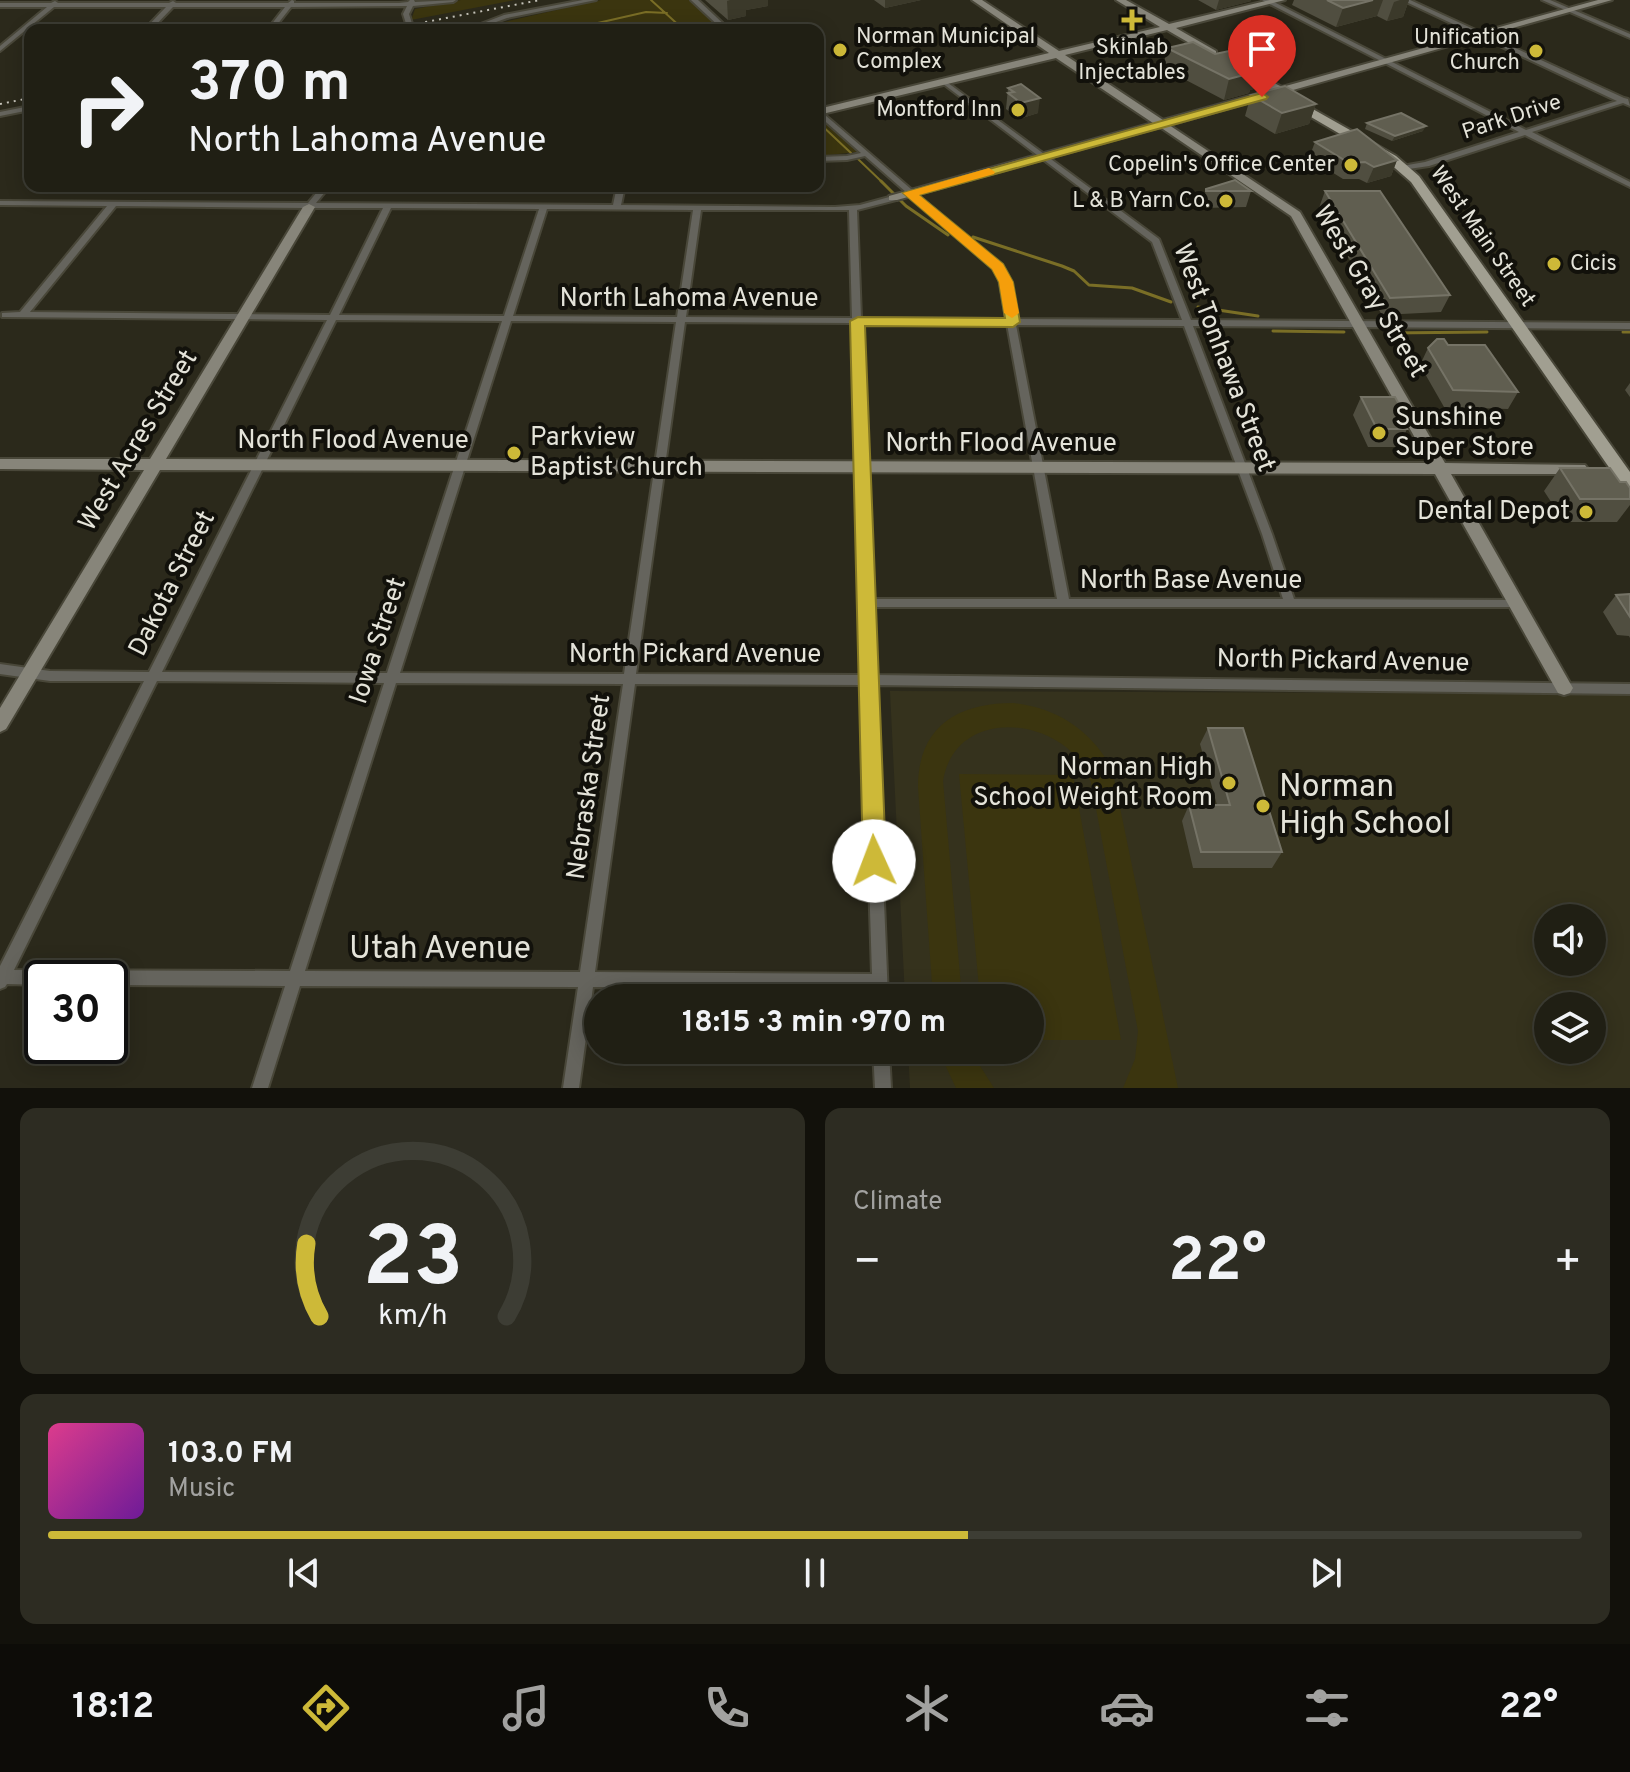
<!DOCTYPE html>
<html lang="en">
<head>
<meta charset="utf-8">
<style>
	body { margin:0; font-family:Overpass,sans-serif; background:#2d2c22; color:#f1f3f6; height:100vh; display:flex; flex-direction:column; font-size:30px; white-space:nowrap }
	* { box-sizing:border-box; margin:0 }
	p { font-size:26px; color:#a2a2a0 }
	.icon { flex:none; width:44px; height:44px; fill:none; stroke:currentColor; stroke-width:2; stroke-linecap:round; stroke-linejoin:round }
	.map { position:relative; height:1088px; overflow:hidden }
	.sheet { display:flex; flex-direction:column; gap:20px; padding:20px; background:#12110b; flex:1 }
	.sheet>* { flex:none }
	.guide { position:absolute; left:24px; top:24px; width:800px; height:168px; border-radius:16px; box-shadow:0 4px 20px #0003,0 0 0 2px #3d3d34; background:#201f14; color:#f1f3f6; overflow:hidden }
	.tools { position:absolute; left:1534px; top:904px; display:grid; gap:16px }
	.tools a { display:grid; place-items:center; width:72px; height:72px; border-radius:50%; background:#201f14; box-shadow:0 4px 20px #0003,0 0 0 2px #3d3d34; font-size:40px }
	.speed { position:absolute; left:24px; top:960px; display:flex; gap:16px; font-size:40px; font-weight:700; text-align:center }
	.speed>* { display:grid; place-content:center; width:104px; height:104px; border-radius:50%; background:#201f14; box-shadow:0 4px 20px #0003,0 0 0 2px #3d3d34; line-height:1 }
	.speed .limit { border:4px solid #111; border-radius:12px; background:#fff; color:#111 }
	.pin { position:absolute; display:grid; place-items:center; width:68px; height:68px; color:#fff; margin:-82px -34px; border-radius:50% 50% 50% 0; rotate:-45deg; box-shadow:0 0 8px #0007 }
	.pin .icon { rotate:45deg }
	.me { position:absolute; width:88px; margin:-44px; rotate:358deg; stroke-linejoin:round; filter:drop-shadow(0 0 6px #0008) }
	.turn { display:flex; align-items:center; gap:28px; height:168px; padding:0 32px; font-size:36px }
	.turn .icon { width:104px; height:104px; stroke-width:2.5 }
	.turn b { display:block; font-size:56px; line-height:68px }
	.big { font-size:60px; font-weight:700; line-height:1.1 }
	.sheet .tile { flex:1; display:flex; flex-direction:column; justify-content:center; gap:12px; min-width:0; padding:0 28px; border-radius:16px; background:#2d2c22 }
	.sheet .dial { align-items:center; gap:0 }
	.dial svg { height:208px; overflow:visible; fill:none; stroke:#3d3d34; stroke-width:7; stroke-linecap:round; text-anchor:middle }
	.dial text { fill:#f1f3f6; stroke:none }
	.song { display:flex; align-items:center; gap:24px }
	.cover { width:96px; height:96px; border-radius:12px; background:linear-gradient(135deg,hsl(330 70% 55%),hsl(280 70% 35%)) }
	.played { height:8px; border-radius:4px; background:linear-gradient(90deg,#cdb938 60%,#3d3d34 60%) }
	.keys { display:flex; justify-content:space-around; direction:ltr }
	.heat { display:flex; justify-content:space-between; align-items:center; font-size:44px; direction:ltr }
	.sheet .tiles { flex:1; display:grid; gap:20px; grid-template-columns:1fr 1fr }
	.tile:last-child { grid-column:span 2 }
	.trip { position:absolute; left:584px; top:984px; width:460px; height:80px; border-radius:40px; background:#201f14; box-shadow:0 4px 20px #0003,0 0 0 2px #3d3d34; font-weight:700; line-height:80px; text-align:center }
	.dock { display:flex; height:128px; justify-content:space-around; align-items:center; background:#0d0c08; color:#a2a2a0 }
	.dock .icon { width:56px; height:56px }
	.dock .selected { color:#cdb938 }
	.dock b { font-size:36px; color:#f1f3f6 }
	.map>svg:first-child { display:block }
</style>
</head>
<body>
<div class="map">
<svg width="1630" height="1088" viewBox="0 0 1630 1088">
	<rect width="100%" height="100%" fill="#2b291b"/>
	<path fill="#35321d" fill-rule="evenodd" d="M890 691 1630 694V1088H910L908 1050H1030V998H905ZM1548 918H1592V962H1548ZM1548 1006H1592V1050H1548Z"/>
	<path fill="#3b350f" d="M461 0H515L411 20 415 9Z
		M601 0H689L722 30H485L504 22Z
		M818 116 857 152 818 156Z
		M1013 703C1057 708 1091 730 1112 769L1178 1088H1123L1135 1059 1138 1031 1091 782C1084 768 1077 756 1066 747 1023 714 953 720 943 781L962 998H933L918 787C918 727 957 703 1013 703Z
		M959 774 1073 775 1121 1040H1030V998H980Z
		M938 1050H970L994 1088H956Z"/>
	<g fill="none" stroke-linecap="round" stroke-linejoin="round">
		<path stroke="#7a6e26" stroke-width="2" d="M651 0 684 30
			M567 30 646 12 667 13
			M818 122 851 153
			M858 159 883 183"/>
		<path stroke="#7a6e26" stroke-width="3" d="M881 181 906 206 948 235
			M973 237 1062 266 1074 271 1089 285 1132 288 1171 302
			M1198 307 1258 316
			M1273 331 1344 332
			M1623 332H1630
			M1388 333 1487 332"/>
		<g stroke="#494739" stroke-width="4">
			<path id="street" d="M292 0 294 1V3H399L408 2 410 0H414L415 2 456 0 453 2 413 6 409 14 414 30H408L403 14 407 6 291 7 273 30H267L285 7H173L151 30H144L166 7H54L0 51V46L47 7H0V3H51L55 1 58 3H169L173 1 176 3H288Z
				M583 0H596L507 18 474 30H465L504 15Z
				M691 0H698L730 30H723Z
				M1262 0H1270L1526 130 1617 101 1402 0H1410L1624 98 1628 99 1630 106 1623 103 1532 132 1630 182V187L1525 135 1429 166 1402 170V166L1425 162 1519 132Z
				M1542 0H1550L1630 34V38Z
				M944 80 1159 239 1191 320 1630 323V329L1193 326 1272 534 1294 599 1517 600 1521 601 1523 604 1521 607H872L875 675 1630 684V694L875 685 888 998H872V988L593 987 579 1088H563L578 987 300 986 268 1088H252L285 986 110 985V978H42V985L7 984 5 987 0 989V966L144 681H50L0 674V664L50 671 149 672 327 320 2 317V313L20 312 107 206 0 205V201L308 203 322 186H330L316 203 613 205 617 186H625L621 205 835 207 860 205 893 196 897 198 896 200 857 210 861 318 1006 319 998 273 865 156 847 160 818 161V157L847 156 861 153 818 115V109L1005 270 1015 319 1182 320 1152 242 942 83V81ZM116 206 305 208 309 209 313 208H383L330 315 30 312ZM391 208 539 209 504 316 339 315ZM547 209 693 210 677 317 513 316ZM701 210H849L852 318 686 317ZM336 320 502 321 387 673 162 672ZM511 321 676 322 624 674 400 673ZM685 322 852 323 861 600 859 603 861 606 863 675 636 674ZM861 323 1007 324 1057 599H872ZM1016 325 1184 326 1262 534 1283 599H1069ZM157 681 384 683 290 971 14 970ZM396 683 623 684 580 972 305 971ZM635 684 863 685 872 974 595 972Z
				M30 106V110L0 116V112Z
				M873 1050H889L891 1088H875Z"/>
		</g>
		<g stroke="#494739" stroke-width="4">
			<path id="secondary" d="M972 0H982L1059 51 1160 27 1116 0H1126L1169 24 1270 0H1285L1176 28 1216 51V55H1210L1167 30 1065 55 1163 120 1272 90 1237 71V67H1243L1282 87 1598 0H1612L1169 125 1300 212 1445 463 1585 465 1588 469 1585 473 1580 474H1451L1570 683 1573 688 1570 693 1564 695 1558 693 1435 474 160 470 6 729 0 732V708L144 470 0 469V459H150L303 207 309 204 315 207 166 459 1429 463 1291 216 1160 127 897 200H889V196L1153 123 1056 58 818 115V109L1049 53Z"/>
		</g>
		<g stroke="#494739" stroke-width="4">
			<path id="primary" d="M1287 99H1295L1396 156 1419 176 1630 472V491L1624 489 1411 182 1388 162 1287 103Z"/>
		</g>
		<use href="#street" fill="#65645d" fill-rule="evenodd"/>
		<use href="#secondary" fill="#87857a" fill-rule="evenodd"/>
		<use href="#primary" fill="#a19f91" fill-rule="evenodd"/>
		<path stroke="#c6c4ba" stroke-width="2" stroke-dasharray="2 5" stroke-linecap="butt" d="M384 30 540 0
			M0 104 30 98"/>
	</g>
	<path fill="#504e40" d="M705 0H768V6L746 10V16L728 20Z
		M874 0H921L885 8Z
		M1198 0H1251V1L1216 10Z
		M1294 0H1409L1403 17 1387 21 1377 16 1336 27 1292 5Z
		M1167 48 1215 54 1259 68 1254 89 1250 90 1249 93 1224 100 1163 68Z
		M1008 88 1038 113 1019 119 1006 109Z
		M1251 95 1316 104 1309 124 1275 134 1245 116Z
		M1367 123 1423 131 1392 141 1365 129Z
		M1315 142 1397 160 1391 176 1367 183 1359 179H1343L1309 158Z
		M1206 189 1251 191 1246 207 1202 208Z
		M1325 191 1450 295 1441 312 1382 315 1319 208Z
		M1448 345 1518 392 1508 409 1444 407 1420 365 1428 348Z
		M1630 383V397L1625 390Z
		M1361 397 1403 412 1401 417 1407 429 1399 447H1368L1353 415Z
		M1560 468 1620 482 1630 488V505L1617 522H1564L1544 491Z
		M1630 594V638L1629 636 1617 635 1603 612 1616 595Z
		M1208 728 1282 852 1272 868H1193L1182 821 1189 805H1217L1200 744Z"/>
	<path fill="#3b392a" d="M730 0H768V6L746 10V16L728 20 727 1Z
		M885 0H921L885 8Z
		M1219 0H1251V1L1216 10Z
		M1373 0H1383L1377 16 1336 27 1343 8Z
		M1400 0H1409L1403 17 1387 21 1394 2Z
		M1259 68 1254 89 1250 90 1249 93 1224 100 1229 79Z
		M1040 98 1038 113 1019 119 1021 103Z
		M1316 104 1309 124 1275 134 1282 113Z
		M1426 126 1423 131 1392 141 1395 136Z
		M1397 160 1391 176 1367 183 1374 167Z"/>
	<path fill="#605e50" stroke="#757366" stroke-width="2" d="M1327 0H1373L1343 8Z
		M1193 42 1215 54 1229 51 1259 68 1252 70 1255 72 1229 79 1167 48Z
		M1021 84 1040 98 1021 103 1008 93 1014 92 1008 88Z
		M1285 86 1316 104 1282 113 1251 95Z
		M1401 113 1426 126 1395 136 1367 123Z
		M1357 129 1397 160 1374 167 1365 162 1349 163 1315 142Z
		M1235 180 1251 191H1206V189Z
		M1325 191H1380L1450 295 1390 298Z
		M1437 339H1444L1448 345H1485L1518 392 1453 390 1428 348Z
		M1361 397H1395L1403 412H1398L1407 429H1377Z
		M1560 468H1610L1620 482H1626L1630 488V499H1580Z
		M1630 594V617L1616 595Z
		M1208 728H1243L1282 852H1201L1189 805H1230Z"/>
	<path fill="#cdb938" stroke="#857824" stroke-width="2" d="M1262 93 1268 97 1266 99 919 195 1003 264 1013 282 1020 322 1013 327 865 326 886 861 882 868 874 871 866 868 863 861 850 321 858 317 1005 318 999 282 992 269 903 193Z"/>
	<path fill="#f59e0b" d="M989 168 995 172 994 174 919 195 1003 264 1013 282 1019 313 1012 318 1004 313 999 282 992 269 903 193Z"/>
	<g fill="#cdb938" stroke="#12110b" stroke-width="3">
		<path d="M1128 8h8v8h8v8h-8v8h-8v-8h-8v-8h8z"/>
		<circle cx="840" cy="50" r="8"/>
		<circle cx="1536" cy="51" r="8"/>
		<circle cx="1018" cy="110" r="8"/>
		<circle cx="1351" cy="165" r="8"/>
		<circle cx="1226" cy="201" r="8"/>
		<circle cx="1554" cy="264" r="8"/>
		<circle cx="1379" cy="433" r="8"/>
		<circle cx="514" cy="453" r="8"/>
		<circle cx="1586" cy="512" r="8"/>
		<circle cx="1229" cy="783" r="8"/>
		<circle cx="1263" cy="806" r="8"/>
	</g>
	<g text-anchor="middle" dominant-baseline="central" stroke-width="8" stroke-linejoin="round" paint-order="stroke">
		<g font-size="22" fill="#e4e3d9" stroke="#12110b" text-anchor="end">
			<text x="856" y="37" text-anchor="start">Norman Municipal<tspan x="856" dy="25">Complex</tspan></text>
			<text x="1520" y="38">Unification<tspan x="1520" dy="25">Church</tspan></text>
			<text x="1132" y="48" text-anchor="middle">Skinlab<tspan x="1132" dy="25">Injectables</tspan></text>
			<text x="1002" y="110">Montford Inn</text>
			<text x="1335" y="165">Copelin's Office Center</text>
			<text x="1210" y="201">L &amp; B Yarn Co.</text>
			<text x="1570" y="264" text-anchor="start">Cicis</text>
		</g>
		<g font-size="22" fill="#e4e3d9" stroke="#12110b">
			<text transform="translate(1512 118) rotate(-18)">Park Drive</text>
			<text transform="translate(1482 237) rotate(55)">West Main Street</text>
		</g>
		<g font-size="26" fill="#e4e3d9" stroke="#12110b">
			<text transform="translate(1369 292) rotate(59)">West Gray Street</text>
			<text x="689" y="299">North Lahoma Avenue</text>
			<text transform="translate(1223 358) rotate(69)">West Tonhawa Street</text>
			<text transform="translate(139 441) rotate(-59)">West Acres Street</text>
			<text x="353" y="441">North Flood Avenue</text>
			<text x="1001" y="444">North Flood Avenue</text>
			<text x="1191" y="581">North Base Avenue</text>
			<text transform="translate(173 584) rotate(-63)">Dakota Street</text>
			<text transform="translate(379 641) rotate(-72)">Iowa Street</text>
			<text x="695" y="655">North Pickard Avenue</text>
			<text transform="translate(1343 662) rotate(1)">North Pickard Avenue</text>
			<text transform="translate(590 787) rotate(-82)">Nebraska Street</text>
		</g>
		<g font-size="26" fill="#e4e3d9" stroke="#12110b" text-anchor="start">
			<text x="1395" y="418">Sunshine<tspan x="1395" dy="30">Super Store</tspan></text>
			<text x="530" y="438">Parkview<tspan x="530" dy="30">Baptist Church</tspan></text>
			<text x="1570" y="512" text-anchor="end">Dental Depot</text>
			<text x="1213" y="768" text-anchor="end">Norman High<tspan x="1213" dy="30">School Weight Room</tspan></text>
		</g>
		<g font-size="32" fill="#e4e3d9" stroke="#12110b" text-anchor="start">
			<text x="1279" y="788">Norman<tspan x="1279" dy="37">High School</tspan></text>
		</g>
		<g font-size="32" fill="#e4e3d9" stroke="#12110b">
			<text x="440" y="950">Utah Avenue</text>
		</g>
	</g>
</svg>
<div class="tools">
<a><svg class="icon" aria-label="sound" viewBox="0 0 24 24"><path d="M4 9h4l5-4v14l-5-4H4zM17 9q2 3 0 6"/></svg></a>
<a><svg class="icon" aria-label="layers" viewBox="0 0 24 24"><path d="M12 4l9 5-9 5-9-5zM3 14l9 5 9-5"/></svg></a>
</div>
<div class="speed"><div class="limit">30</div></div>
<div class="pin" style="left:1262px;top:97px;background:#d93025"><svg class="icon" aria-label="arrive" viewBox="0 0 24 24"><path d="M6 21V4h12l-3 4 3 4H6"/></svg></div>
<svg class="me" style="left:874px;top:861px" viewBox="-20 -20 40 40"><circle r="19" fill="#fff"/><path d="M0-13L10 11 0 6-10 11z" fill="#cdb938"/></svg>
<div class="trip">18:15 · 3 min · 970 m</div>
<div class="guide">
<div class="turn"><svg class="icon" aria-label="right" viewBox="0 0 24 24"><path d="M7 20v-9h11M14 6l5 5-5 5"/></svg><div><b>370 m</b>North Lahoma Avenue</div></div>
</div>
</div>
<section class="sheet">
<div class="tiles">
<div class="tile dial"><svg viewBox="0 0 100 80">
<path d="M14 69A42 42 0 1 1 86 69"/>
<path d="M14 69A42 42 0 0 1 9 41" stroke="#cdb938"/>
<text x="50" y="56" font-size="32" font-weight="700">23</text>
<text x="50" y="72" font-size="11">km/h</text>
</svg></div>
<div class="tile"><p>Climate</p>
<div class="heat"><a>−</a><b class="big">22°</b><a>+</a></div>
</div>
<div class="tile">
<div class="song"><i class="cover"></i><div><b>103.0 FM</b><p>Music</p></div></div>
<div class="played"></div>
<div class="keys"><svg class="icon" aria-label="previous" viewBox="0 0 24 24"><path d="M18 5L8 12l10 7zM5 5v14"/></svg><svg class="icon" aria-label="pause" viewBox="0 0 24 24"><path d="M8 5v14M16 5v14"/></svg><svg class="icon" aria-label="next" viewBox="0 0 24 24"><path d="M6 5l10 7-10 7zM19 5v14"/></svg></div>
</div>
</div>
</section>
<nav class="dock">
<b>18:12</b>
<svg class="icon selected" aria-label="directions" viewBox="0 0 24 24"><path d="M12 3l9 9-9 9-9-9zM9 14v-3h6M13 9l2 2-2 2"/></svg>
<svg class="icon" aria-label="music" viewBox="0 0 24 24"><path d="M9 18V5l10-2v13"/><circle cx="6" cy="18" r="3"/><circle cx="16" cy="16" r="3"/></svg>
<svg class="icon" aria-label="phone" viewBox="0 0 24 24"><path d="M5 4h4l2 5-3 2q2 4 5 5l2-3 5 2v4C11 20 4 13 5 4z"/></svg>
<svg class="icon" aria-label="climate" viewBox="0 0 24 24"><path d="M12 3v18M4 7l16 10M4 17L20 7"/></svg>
<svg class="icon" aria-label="car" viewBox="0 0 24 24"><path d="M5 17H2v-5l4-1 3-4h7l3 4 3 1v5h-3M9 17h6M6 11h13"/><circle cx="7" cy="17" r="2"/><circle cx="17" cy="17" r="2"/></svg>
<svg class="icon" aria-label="filters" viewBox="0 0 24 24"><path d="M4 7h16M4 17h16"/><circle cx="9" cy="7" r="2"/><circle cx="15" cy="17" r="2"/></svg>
<b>22°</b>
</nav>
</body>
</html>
